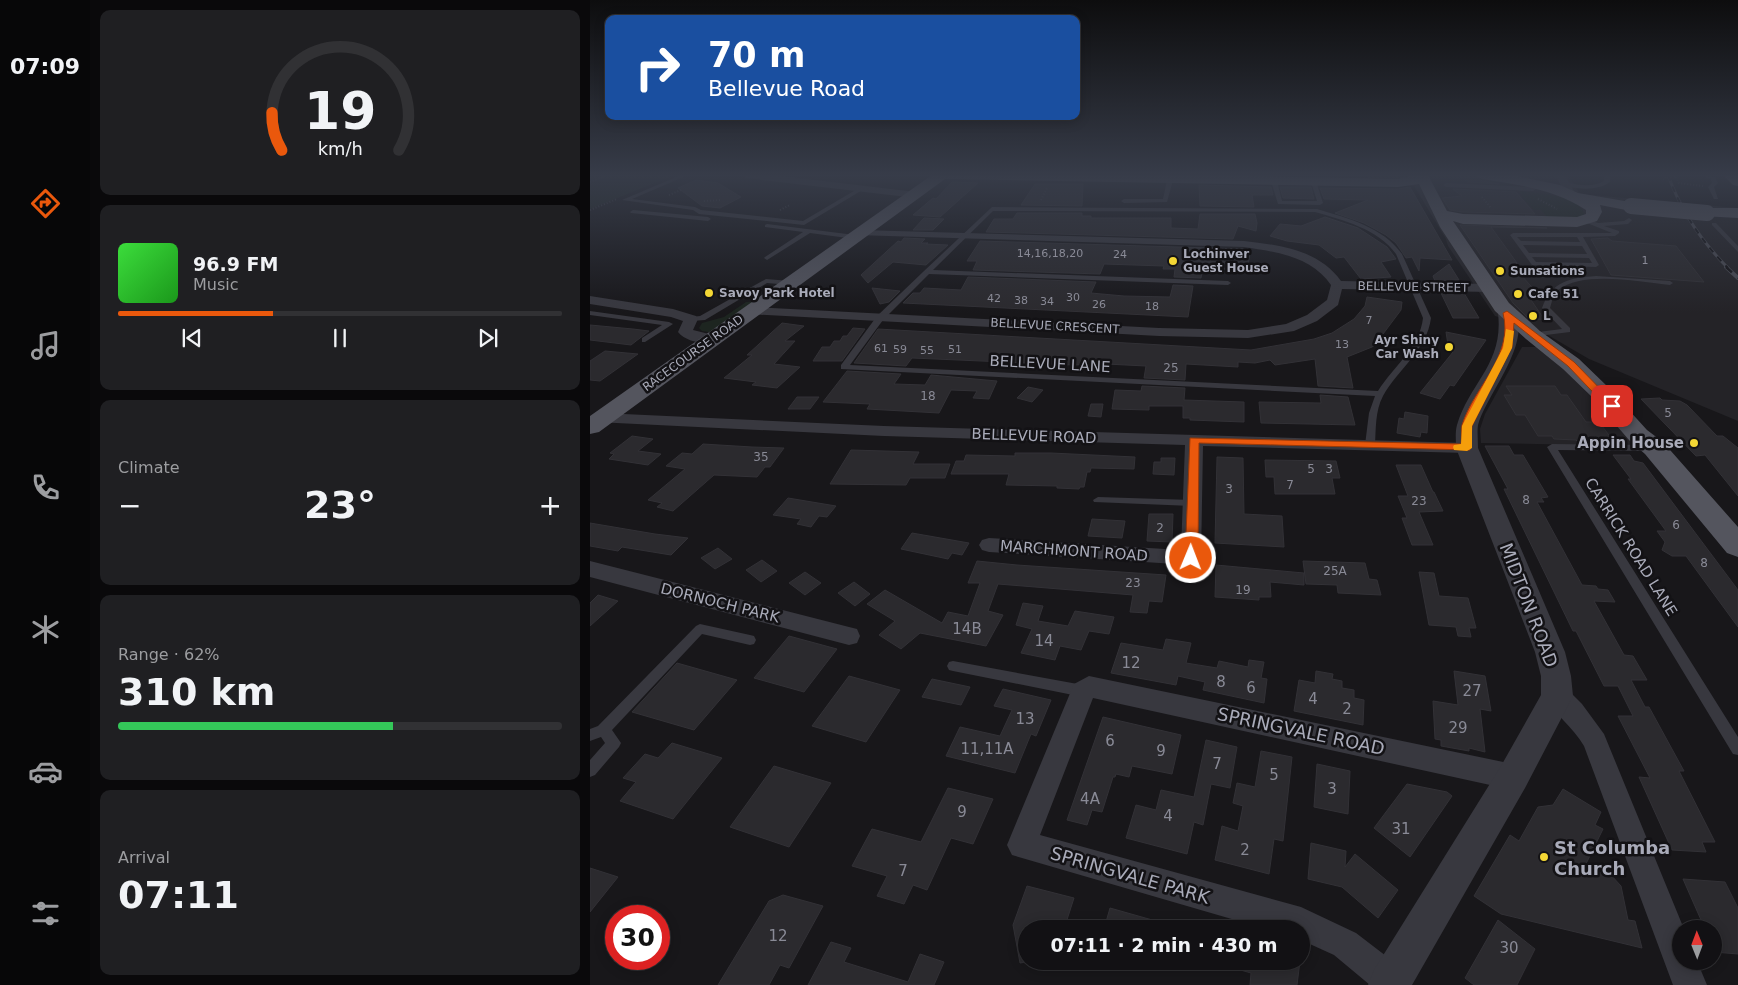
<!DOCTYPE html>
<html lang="en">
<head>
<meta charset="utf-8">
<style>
	body { margin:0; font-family:"DejaVu Sans",sans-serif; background:#1f1f22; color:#f1f3f6; height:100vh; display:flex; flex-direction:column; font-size:19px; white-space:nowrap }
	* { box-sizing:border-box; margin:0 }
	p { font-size:16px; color:#9c9da0 }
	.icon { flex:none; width:28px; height:28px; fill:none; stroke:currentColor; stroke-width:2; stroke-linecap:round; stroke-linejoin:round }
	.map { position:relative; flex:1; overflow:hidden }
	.sheet { display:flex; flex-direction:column; gap:10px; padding:10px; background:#0a090b; width:500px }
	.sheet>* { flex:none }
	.top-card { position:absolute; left:15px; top:15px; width:475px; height:105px; border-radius:10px; box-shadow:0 2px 12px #0003,0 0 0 1px #313134; background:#1a4fa0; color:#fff; overflow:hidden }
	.needle { width:32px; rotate:359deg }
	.buttons { position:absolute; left:1082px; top:920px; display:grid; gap:10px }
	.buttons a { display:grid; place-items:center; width:50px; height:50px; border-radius:50%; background:#121114; box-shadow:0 2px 12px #0003,0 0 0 1px #313134; font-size:25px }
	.speed { position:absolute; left:15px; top:905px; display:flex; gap:10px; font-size:25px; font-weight:700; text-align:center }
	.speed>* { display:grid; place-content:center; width:65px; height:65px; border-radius:50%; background:#121114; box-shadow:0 2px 12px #0003,0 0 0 1px #313134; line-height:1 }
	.speed .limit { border:8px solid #d22; background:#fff; color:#111 }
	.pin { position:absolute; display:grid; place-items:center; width:42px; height:42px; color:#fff; margin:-21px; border-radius:10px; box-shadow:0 2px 8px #0006 }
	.me { position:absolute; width:55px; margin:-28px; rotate:1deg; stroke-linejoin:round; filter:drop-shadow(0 0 4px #0008) }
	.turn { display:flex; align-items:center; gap:18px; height:105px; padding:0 20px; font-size:22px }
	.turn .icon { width:65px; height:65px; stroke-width:2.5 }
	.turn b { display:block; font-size:35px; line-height:42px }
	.big { font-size:38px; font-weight:600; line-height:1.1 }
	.sheet .tile { flex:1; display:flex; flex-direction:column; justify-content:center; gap:8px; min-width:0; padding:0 18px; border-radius:10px; background:#1f1f22 }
	.sheet .dial { align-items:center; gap:0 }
	.dial svg { height:130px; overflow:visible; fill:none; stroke:#313134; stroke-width:7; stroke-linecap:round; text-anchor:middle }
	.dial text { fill:#f1f3f6; stroke:none }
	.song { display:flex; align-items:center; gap:15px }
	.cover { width:60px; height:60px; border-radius:8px; background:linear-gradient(135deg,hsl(120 70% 55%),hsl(120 70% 35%)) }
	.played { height:5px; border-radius:2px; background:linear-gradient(90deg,#ea580c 35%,#313134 35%) }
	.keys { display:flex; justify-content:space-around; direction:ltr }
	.heat { display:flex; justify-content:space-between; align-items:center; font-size:28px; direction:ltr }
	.charge { height:8px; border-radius:4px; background:linear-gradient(90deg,#34c759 62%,#313134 0) }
	.trip { position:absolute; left:428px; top:920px; width:292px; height:50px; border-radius:25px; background:#121114; box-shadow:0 2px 12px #0003,0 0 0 1px #313134; font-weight:600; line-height:50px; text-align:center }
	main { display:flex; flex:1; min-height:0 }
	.menu { display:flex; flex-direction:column; width:90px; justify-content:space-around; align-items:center; background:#070708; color:#9c9da0 }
	.menu .icon { width:35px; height:35px }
	.menu .on { color:#ea580c }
	.menu b { font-size:22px; color:#f1f3f6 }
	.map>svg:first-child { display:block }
</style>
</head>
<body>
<main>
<nav class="menu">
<b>07:09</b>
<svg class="icon on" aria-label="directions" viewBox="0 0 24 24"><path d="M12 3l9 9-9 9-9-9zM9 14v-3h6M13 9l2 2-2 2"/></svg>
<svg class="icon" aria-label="music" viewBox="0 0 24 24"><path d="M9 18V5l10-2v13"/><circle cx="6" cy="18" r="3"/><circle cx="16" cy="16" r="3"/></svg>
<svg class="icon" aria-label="phone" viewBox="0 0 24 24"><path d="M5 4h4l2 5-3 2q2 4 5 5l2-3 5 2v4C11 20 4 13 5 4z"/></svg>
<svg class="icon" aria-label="climate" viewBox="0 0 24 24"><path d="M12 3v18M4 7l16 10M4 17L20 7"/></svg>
<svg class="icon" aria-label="car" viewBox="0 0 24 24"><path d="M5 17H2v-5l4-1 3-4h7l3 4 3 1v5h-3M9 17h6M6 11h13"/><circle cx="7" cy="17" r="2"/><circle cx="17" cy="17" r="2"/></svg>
<svg class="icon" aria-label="filters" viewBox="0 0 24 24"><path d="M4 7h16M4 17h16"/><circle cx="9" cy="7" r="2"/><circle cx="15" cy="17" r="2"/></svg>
</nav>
<section class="sheet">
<div class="tile dial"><svg viewBox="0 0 100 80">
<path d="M14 69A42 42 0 1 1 86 69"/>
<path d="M14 69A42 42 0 0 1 8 46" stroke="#ea580c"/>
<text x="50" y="56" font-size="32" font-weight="700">19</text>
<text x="50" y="72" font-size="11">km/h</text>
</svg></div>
<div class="tile">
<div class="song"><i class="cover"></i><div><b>96.9 FM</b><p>Music</p></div></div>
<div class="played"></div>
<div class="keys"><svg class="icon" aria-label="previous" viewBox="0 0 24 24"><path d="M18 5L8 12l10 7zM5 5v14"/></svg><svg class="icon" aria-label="pause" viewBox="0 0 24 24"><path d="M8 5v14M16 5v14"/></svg><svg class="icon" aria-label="next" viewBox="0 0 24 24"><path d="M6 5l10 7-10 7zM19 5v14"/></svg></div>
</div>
<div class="tile"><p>Climate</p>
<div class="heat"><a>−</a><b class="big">23°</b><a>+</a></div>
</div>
<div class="tile"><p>Range · 62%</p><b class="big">310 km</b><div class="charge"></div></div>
<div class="tile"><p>Arrival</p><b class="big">07:11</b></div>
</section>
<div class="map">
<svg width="1148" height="985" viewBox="0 0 1148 985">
	<rect width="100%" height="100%" fill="#18171a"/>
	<path fill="#242327" d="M776 175H978L990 194 1148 208V421L999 359 944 327 905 316 858 246 856 239 824 186 780 185Z
		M932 347H948L996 388 1048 446 891 443 890 429 895 414Z"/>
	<path fill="#1d2520" d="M0 175H85L0 209Z
		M930 191C946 193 992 195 994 215L992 217 958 218 951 210H944L931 196Z
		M169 301 124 333 112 331 109 328 112 323 134 317 156 302Z"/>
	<path fill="#2b2a2e" stroke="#323136" d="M868 175H883L892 181 909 184 878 182Z
		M106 180 128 183 151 197 130 208 112 206 88 188Z
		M362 182 388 183 350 217 323 215 343 198 346 199Z
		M445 184H493L492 206 431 205Z
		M609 185 681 187 683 195H662L664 207 610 206Z
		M690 187H721L724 199 693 198Z
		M820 187 862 260 830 258 829 271 822 257 816 258 806 243 796 235 774 223 745 213 778 200 734 199 730 188 808 189Z
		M863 189 926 192 945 214 873 212 860 210 852 198 872 196Z
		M427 213H492V216H501V218H581V228L608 229 610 214H665L667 223 666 231 648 226 643 239 396 232 404 219H423Z
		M735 217 768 228 797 247 806 259 791 262 801 277 771 279 754 257 746 258 729 245 697 241 680 236 690 224 711 226Z
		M334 218 354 219 343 230H323Z
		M870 225 957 228 901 227 927 263H920L951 297H939L954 319 940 320 923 303Z
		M314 238 335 239 331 243H338L336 244 358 245 336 265 303 262 278 283 271 275 308 241 311 242Z
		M1018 238 1022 241 1086 246 1114 282 1021 275 1001 239Z
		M390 241 654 249 660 250 658 267H654V270L624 269V272H612L611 278 584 277 585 269H573L574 266 514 264 510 274 383 270 387 261H377Z
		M859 264 869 280 845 281 843 276Z
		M378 277 506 282 501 293 534 296 580 297 583 285 603 286 598 317 313 303 323 293H330L334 288 371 290Z
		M282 288 310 291 299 302 290 304Z
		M851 293H874L889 318H863Z
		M777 297 812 302 811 310 790 338 793 340 782 347 757 357 763 388 728 386 725 359 685 365 680 360 665 363 648 362V367L596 364 595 380 554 378 556 366 516 364 483 365 322 358 316 366 264 363 288 329 661 350 724 339 742 333 764 319 775 306Z
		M192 323 214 326 195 341H205L184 364 210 367 187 388 162 385 166 382 134 378 162 355H157Z
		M0 325 43 329 59 331 41 345 0 340Z
		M263 328 275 329 252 361H223L232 347H240L244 341H250L253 336H257Z
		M856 332 896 340 864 386 860 385 850 399 830 393 863 352 859 351Z
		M15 351 48 354 10 381 0 380V361Z
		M257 371 311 374 304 384 335 385 341 375 407 381 399 399 383 398 387 391 361 390 349 413 277 409 280 404 233 402Z
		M552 386 595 388 594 400 654 402V422L600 420V418H593V406H559V410L522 409 525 390 551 391Z
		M916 386H965L971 395H977L996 422H1009L1025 443 988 442 986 440 964 439 962 436H948L935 415H926L914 395H922Z
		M438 387 453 390 442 402 427 398Z
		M730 395 758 397 765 425 671 423 669 402 731 403Z
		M207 397H229L220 409H198Z
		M1070 398 1072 400 1090 401 1097 405 1127 436H1133L1148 448V496L1115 455 1106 456 1051 399Z
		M501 404H513L511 417 498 416Z
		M815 412 838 416 837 433 831 432 830 437 807 433 809 418 814 419Z
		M42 436 63 439 48 451 71 454 58 465 19 459 24 454 20 453Z
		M113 444 162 447 194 448 180 467H175L167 477 124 475 83 511 67 507 72 503 58 500 95 469 76 466 92 453 102 454Z
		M895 446H919L924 455H933L958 497 951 498 954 502H947L992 585 1006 586 1008 589 1018 590 1025 602 1004 601 1034 655 1043 656 1057 680H1041L1055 707H1059L1094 771H1089L1125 842H1112L1116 852 1082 850 1049 777 1060 778 1028 716H1043L1028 686H1014L986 631H983L914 489H918Z
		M261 450 329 452 323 464H360L355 478H320L316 485 240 484Z
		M425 453H461L545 457 544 469 501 468 500 472H497L494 487H490L489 489 467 488V486L416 485 419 474H361L366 461H374L376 455 425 456Z
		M1023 455H1040L1044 461 1053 463 1148 590V627L1096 556H1082L1072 550 1075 542 1067 531H1076L1038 479H1041Z
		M627 457 653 458 654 514 692 516 694 547 625 543Z
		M571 458H585L584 475 563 474 564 462H571Z
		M675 460 746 461 750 478H742L745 494H685L684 477H676Z
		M806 465H831L843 492H844L853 511 829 512 843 545H822L812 518H817L808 496H818Z
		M198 498 246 506 237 517 229 516 221 527 207 524 211 519 183 515Z
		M559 514H583L582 542 557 541Z
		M502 519 535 521 532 538 498 536Z
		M0 523 65 534 98 538 81 555 32 547 28 551 0 546Z
		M322 533 379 543 372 555 362 553 358 559 311 549Z
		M128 548 142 559 125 569 111 558Z
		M172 560 187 571 171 582 156 570Z
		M387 561 427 565 576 575 572 602 559 601 557 613 540 612 543 595 408 584 398 611 413 615 396 646 330 633 311 649 289 635 305 621 277 604 295 590 352 623 358 612 378 616 390 583H378Z
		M713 561 775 563 779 579 787 580 791 595 748 593 747 585 716 584Z
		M626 565 714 573V585L680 582 681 597H669V600L625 597Z
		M215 572 231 583 215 595 199 583Z
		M829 572 844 573 849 596 878 598 886 628H879L881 637 868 636 866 627 839 625Z
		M264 582 280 594 265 606 248 593Z
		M8 595 28 601 0 626V603Z
		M433 603 453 606 448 621 478 626 485 611 524 617 519 634 499 631 491 650 470 646 465 660 431 653 442 629 426 625Z
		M199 636 247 649 214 692 164 678Z
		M576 639 601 643 596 663 627 668 629 661 658 667 659 660 674 662 671 678 677 679 674 703 613 690 615 682 588 676 586 685 521 673 531 643 573 650Z
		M87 663 147 680 104 730 42 712Z
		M726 671 743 674 742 679 752 681V688L764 690V698L774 700 773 725 704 711 709 680 725 683Z
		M864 671 895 676 901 711 890 709 895 752 879 748V751L851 746V740L845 739 843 701 868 705Z
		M259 676 310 690 276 742 222 726Z
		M342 679 380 687 371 705 332 697Z
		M413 689 461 700 446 736 441 734 425 773 356 756 370 727 410 736 422 710 404 706Z
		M513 717 591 735 582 774 542 766 539 777 526 774 525 777H523L512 812 502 810 497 825 477 820Z
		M616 740 647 747 640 788 621 784 613 825 604 822 597 854 536 838 546 805 566 810 571 790 604 797Z
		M82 743 132 758 83 819 30 801 46 782 33 778 55 754 68 758Z
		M671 751 702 757 693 841 684 839 679 874 625 860 632 826 648 831 653 806 643 803 647 783 665 787Z
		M727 764 760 771 758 814 724 807Z
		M184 766 241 783 199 847 140 827Z
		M817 784 857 792 862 796 820 857 784 828Z
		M358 788 403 799 383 844 361 838 337 890 323 885 314 904 287 896 297 876 262 866 282 829 331 842Z
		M973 789 1011 812 1005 825 1013 829 993 870 1020 874 1031 886 1038 920 1045 921 1052 948 911 914 884 896 920 835 929 841 948 807 963 805Z
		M721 843 756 851 755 867 765 854 808 890 788 918 752 887 718 879Z
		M0 868 28 877 0 912Z
		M1093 879 1135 882 1148 908V954L1124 952V929H1115Z
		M437 886 484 898 474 929H436V962L430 963 423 925Z
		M193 895 233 906 199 968 190 965 179 985H128L179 901Z
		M520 908 580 925V929H514Z
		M908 920 945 949 927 985H884L875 978Z
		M241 942 261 948 254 962 318 982 330 954 354 962 344 985H218Z
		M634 961H710L707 985H660L661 973 633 965Z"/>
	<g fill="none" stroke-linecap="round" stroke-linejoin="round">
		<path stroke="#3e3f46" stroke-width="2" stroke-dasharray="1 2" stroke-linecap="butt" d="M1086 177 1089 183 1113 186
			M1073 179H1075V175
			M0 182 17 175
			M79 195 91 190
			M892 197 901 208
			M948 199 967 209
			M451 200 457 188
			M114 201 131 200
			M0 210 27 199
			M190 210 200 205"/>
		<path fill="#38383f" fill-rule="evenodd" d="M91 175H98L42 199 105 207 111 210 213 221 269 188 274 189 214 225 109 214 103 210 32 200Z
			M1014 175H1020V182C1008 191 985 190 972 184L975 182C988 185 1002 188 1014 181Z
			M1111 175 1125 177 1128 183 1124 187 1128 199H1124L1118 187 1122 183 1121 179Z
			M580 178 583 180 577 202 534 203 531 201 534 199H573L577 180Z
			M684 179 687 181 692 201H727L721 182 726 181 733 203 730 205 688 204 681 181Z
			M949 182 951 185 943 191 856 187 853 185 856 183 942 187Z
			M402 207 727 209C757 218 793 227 812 254L841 318C837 350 808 369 793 396 785 411 786 429 785 445L780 448 775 445 779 413 785 396 251 369V365L287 316 334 271ZM403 211 725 212C753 220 788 229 806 254L833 318C830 347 803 367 788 391L260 365 293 320 339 274 638 285 641 283 638 281 343 270Z
			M43 210 118 217 121 219 118 221 41 213 40 212Z
			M1039 218 1042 220 1038 224 1014 226 1029 231V233L1025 236 993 237 1009 265 1006 267 942 265 920 235 923 233H1022L992 221 995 219 1008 223 1034 221ZM927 237H987L990 242 931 241ZM933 245 992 246 997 254 939 253ZM942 257 999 258 1002 263 946 262Z
			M1122 223H1126L1148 246V252L1122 225Z
			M177 224 265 235 268 237 265 239 220 233 177 260 174 258 175 257 213 232 175 227V225Z
			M1006 276 1080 281 1083 283 1080 285C1050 282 993 270 968 290 963 294 962 302 960 308L980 328V332L940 337V333L972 329 952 308C962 281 979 278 1006 276Z
			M176 279 200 281 203 283 200 285 177 283 115 320 101 321 97 319 101 317 110 316Z
			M0 311 79 322 83 324 55 342H52V338L72 325 0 315Z
			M962 444 1061 445 1066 448 1061 451 968 450 1148 737V755L1143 754 957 447Z
			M508 497 602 500 607 503 602 506 504 502 503 500Z
			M110 624 160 635 164 636 166 640 164 644 160 645 112 634 22 730 31 743 29 747 5 775 0 777V760L15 743 11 737 0 741V729L8 726 106 626Z
			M363 661 493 685 498 687 500 691 498 695 493 697 363 671 359 670 357 666 359 662Z"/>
		<path fill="#38383f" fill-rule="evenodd" d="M152 175H183L326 192 331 195 326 198 156 178Z
			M965 175H975L985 193 984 195H976Z
			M270 230 654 241C690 245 729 250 751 281L899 284 905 288 899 292 752 289 748 305 727 321 704 331 658 338 569 336 157 314 155 311 157 308 162 307 569 328 658 330 696 324 717 315 737 300 741 285C721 256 686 252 654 247L266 235 264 233 266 231Z
			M0 296 83 309 106 316 108 319 103 330 127 336 129 339 127 342C115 345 96 342 88 332L93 321 81 317 0 304Z
			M12 413 294 426 877 443 883 444 886 448 883 452 877 453 613 446 611 558 608 563 601 565 399 552 392 550 389 545 392 540 399 538 591 550 595 445 294 436 6 422 4 418 6 414Z
			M0 561 259 627 267 629 270 636 267 643 259 645 0 577Z
			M499 676 923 764 933 768 937 777 933 786 923 790 503 698 450 835 711 907 766 933 813 969 818 981 816 985H780L744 955 711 940V929H676L422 855 417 845 481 691 484 684Z
			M967 685 976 688 992 704 1014 734 1094 929H1091V961H1107L1117 985H1083L994 746C983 727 963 713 955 696L958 688Z"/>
		<path fill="#38383f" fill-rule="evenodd" d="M917 308 923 309C945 341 896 394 888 425 887 432 888 440 888 448L975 652 981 676 983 696 935 788 822 985H778L784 970 911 766 951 695V676L945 652 866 448C866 440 865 432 867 425 880 382 914 364 908 313L911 309Z"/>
		<path fill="#54555e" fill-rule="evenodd" d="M342 175H612L808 179 824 175H838L857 211 873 214 987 217 996 214V210C964 189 929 185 892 179L885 175H922L936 178 970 185 988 193 1046 203 1049 206 1046 209 1041 211 1010 205 1012 212 1007 221 987 227 873 224 863 221 919 303 950 331 989 359 1017 386 1057 430 1073 442 1148 527V557L1137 553 1055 454 1039 440 1001 396 973 369 936 339 905 311 850 227 829 184 808 187 355 179 9 432 0 434V416Z
			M1133 175H1148V186L1143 185Z
			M1117 208H1148V218L1112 216 1109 213 1112 210Z"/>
		<g stroke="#4b4c54" stroke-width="3">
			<path id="rail-far1" d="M1078 175C1091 211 1111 241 1138 268"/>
		</g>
		<g stroke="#4b4c54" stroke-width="4">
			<path id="rail" d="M1136 267 1148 278"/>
		</g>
		<use href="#rail-far1" stroke="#131215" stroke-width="2" stroke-dasharray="6" stroke-linecap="butt"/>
		<use href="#rail" stroke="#131215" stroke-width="2.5" stroke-dasharray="8" stroke-linecap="butt"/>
		<path stroke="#3e3f46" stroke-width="2" stroke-dasharray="1 2" stroke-linecap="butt" d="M1072 175 1086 177"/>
		<path stroke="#54555e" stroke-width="16" d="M1041 206 1117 213"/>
	</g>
	<linearGradient id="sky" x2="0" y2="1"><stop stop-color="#0d0d0e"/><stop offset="0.56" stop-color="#373c49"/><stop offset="1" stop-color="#373c49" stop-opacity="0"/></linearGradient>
	<rect width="1148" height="313" fill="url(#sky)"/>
	<path fill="#ea580c" stroke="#983908" d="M917 311 984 362 1025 404V408H1018L978 366 924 323 922 347 882 426 880 450 609 443 608 558 606 561H597L595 558 600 438 871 444C872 438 871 430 872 425 884 387 924 356 913 313Z"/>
	<path fill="#f59e0b" d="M916 329 924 331 922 348 882 426V448L877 451 864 450 863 447 864 445 871 444 872 426 913 348Z"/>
	<g fill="#f4d735" stroke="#131215" stroke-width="2">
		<circle cx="583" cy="261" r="5"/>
		<circle cx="910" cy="271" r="5"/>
		<circle cx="119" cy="293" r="5"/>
		<circle cx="928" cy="294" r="5"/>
		<circle cx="943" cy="316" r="5"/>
		<circle cx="859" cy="347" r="5"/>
		<circle cx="1104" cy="443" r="5"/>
		<circle cx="954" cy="857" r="5"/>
	</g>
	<g text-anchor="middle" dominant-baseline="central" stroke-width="5" stroke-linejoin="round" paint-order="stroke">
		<g font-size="11" fill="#898a96">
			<text x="460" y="253">14,16,18,20</text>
			<text x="530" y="254">24</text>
			<text x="1055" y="260">1</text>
			<text x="483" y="297">30</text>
			<text x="404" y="298">42</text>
			<text x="431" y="300">38</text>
			<text x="457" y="301">34</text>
			<text x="509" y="304">26</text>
			<text x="562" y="306">18</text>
			<text x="779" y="320">7</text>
			<text x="752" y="344">13</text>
			<text x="291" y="348">61</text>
			<text x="310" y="349">59</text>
			<text x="365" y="349">51</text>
			<text x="337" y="350">55</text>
		</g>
		<g font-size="12" font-weight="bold" fill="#a9abb9" stroke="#131215" text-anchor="start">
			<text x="593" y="254">Lochinver<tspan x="593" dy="14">Guest House</tspan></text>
			<text x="920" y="271">Sunsations</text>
			<text x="129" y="293">Savoy Park Hotel</text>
			<text x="938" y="294">Cafe 51</text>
			<text x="953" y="316">L</text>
			<text x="849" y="340" text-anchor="end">Ayr Shiny<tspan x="849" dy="14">Car Wash</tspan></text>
		</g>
		<g font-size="12" fill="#a9abb9" stroke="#131215">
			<text transform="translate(823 287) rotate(1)">BELLEVUE STREET</text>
			<text transform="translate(465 326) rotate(3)">BELLEVUE CRESCENT</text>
			<text transform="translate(103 353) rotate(-36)">RACECOURSE ROAD</text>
		</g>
		<g font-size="12" fill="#898a96">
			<text x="581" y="368">25</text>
			<text x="338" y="396">18</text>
			<text x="1078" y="413">5</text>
			<text x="171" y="457">35</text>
			<text x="721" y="469">5</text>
			<text x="739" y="469">3</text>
			<text x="700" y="485">7</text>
			<text x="639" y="489">3</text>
			<text x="936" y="500">8</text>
			<text x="829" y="501">23</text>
			<text x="1086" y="525">6</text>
			<text x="570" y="528">2</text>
			<text x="1114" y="563">8</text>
			<text x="745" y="571">25A</text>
			<text x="543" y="583">23</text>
			<text x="653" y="590">19</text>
		</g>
		<g font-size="15" fill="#a9abb9" stroke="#131215">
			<text transform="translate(460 364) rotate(3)">BELLEVUE LANE</text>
			<text transform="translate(444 436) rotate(2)">BELLEVUE ROAD</text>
			<text transform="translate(1041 547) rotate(58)">CARRICK ROAD LANE</text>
			<text transform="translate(484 551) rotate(4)">MARCHMONT ROAD</text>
			<text transform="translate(130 603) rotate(14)">DORNOCH PARK</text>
		</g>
		<g font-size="15" font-weight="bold" fill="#a9abb9" stroke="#131215" text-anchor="end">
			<text x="1094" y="443">Appin House</text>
		</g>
		<g font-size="15" fill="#898a96">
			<text x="377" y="629">14B</text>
			<text x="454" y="641">14</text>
			<text x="541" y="663">12</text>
			<text x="631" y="682">8</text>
			<text x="661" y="688">6</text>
			<text x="882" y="691">27</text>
			<text x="723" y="699">4</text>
			<text x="757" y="709">2</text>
			<text x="435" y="719">13</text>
			<text x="868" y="728">29</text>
			<text x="520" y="741">6</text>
			<text x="397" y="749">11,11A</text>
			<text x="571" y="751">9</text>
			<text x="627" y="764">7</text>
			<text x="684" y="775">5</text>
			<text x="742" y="789">3</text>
			<text x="500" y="799">4A</text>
			<text x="372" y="812">9</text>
			<text x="578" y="816">4</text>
			<text x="811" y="829">31</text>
			<text x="655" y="850">2</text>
			<text x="313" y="871">7</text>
			<text x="188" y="936">12</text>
			<text x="919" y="948">30</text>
		</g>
		<g font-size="18" fill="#a9abb9" stroke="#131215">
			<text transform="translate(939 605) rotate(69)">MIDTON ROAD</text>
			<text transform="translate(711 731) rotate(12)">SPRINGVALE ROAD</text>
			<text transform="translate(540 875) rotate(16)">SPRINGVALE PARK</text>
		</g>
		<g font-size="18" font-weight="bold" fill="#a9abb9" stroke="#131215" text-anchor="start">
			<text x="964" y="847">St Columba<tspan x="964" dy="21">Church</tspan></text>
		</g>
	</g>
</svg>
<div class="buttons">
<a><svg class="needle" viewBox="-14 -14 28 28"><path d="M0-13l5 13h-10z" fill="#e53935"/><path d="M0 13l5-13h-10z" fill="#9c9da0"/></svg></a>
</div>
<div class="speed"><div class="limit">30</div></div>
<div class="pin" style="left:1022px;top:406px;background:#d93025"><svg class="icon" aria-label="arrive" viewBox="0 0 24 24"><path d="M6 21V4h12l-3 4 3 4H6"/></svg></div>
<svg class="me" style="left:601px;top:558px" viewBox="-20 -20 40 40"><circle r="17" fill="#ea580c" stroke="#fff" stroke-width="3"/><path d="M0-11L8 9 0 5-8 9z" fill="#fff"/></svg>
<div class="trip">07:11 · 2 min · 430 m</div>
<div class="top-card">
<div class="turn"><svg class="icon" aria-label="right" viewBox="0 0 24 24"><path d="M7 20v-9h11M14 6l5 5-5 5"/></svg><div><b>70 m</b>Bellevue Road</div></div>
</div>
</div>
</main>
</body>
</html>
